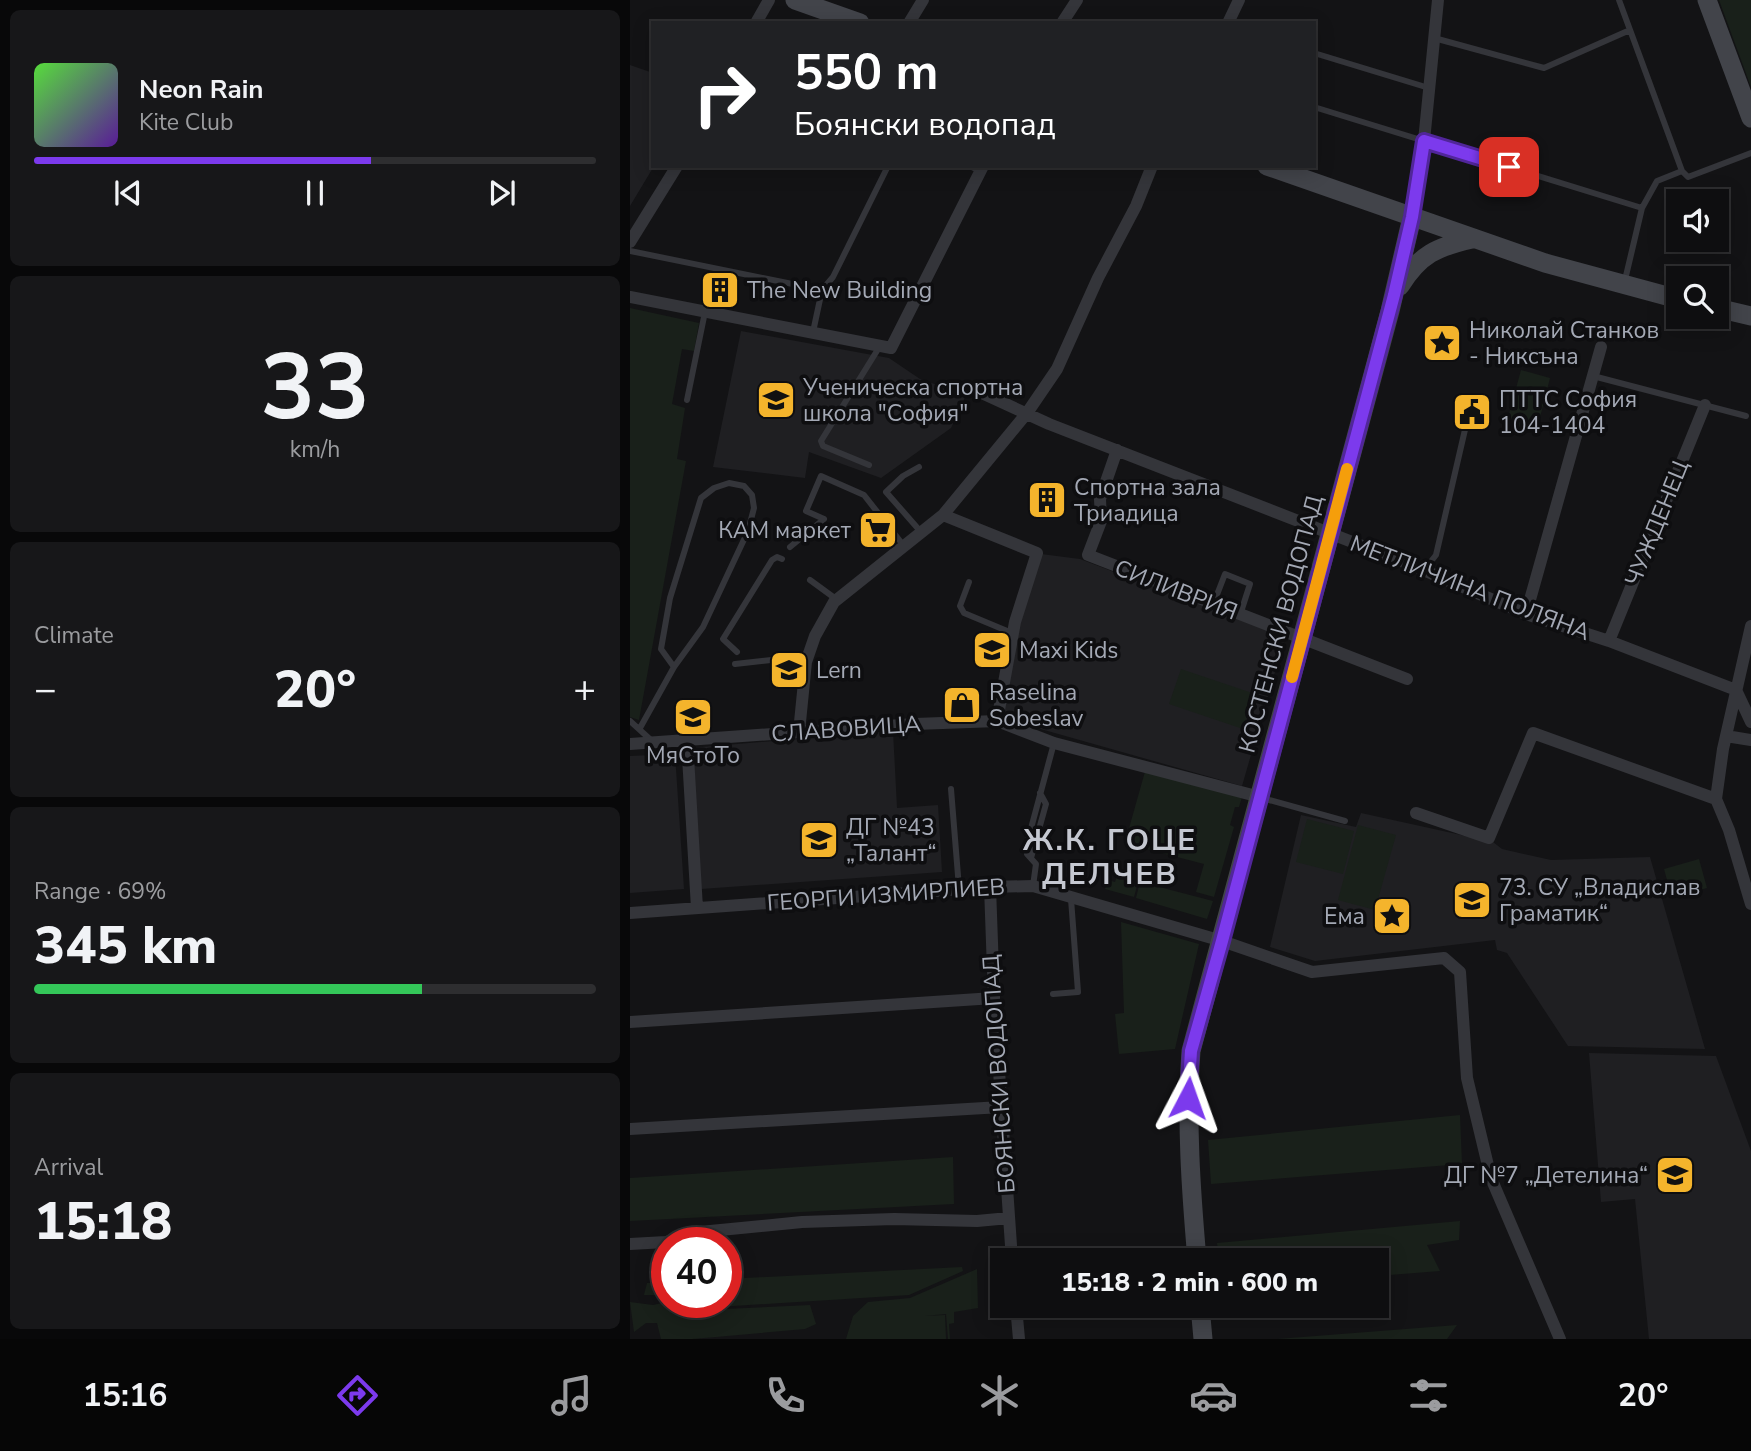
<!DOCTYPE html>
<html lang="en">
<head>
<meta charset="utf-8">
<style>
	body { margin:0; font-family:"Nunito Sans",sans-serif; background:#171719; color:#f1f3f6; height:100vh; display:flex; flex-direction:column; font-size:26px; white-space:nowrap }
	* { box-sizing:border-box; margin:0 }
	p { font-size:23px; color:#9b9c9f }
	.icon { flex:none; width:38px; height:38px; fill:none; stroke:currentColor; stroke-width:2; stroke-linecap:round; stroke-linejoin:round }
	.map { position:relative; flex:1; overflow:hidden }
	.sheet { display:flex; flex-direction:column; gap:10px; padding:10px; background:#080809; width:630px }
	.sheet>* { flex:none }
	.banner { position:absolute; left:21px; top:21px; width:665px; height:147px; border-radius:0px; box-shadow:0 4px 18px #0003,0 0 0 2px #2e2e30; background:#202124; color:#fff; overflow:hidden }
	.buttons { position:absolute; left:1036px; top:189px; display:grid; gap:14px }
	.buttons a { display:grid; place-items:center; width:63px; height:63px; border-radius:0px; background:#0e0e10; box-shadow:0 4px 18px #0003,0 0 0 2px #2e2e30; font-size:35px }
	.speed { position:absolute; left:21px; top:1227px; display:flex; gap:14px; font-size:35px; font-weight:700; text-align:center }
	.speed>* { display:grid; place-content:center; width:91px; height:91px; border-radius:50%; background:#0e0e10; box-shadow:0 4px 18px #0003,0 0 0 2px #2e2e30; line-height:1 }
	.speed .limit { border:10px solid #d22; background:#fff; color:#111 }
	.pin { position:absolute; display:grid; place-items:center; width:60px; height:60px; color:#fff; margin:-30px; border-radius:14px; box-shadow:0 4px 10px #0006 }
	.me { position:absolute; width:77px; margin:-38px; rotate:4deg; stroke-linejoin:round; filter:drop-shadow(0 0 5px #0008) }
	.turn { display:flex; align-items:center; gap:24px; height:147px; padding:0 28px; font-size:32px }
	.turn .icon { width:91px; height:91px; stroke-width:2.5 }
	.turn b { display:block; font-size:49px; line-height:60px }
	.big { font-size:52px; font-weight:800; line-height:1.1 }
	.sheet .tile { flex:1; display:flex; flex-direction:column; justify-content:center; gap:10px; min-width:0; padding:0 24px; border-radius:10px; background:#171719 }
	.sheet .dial { align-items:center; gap:0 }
	.dial b { font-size:91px; line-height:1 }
	.song { display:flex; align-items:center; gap:21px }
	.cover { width:84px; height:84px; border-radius:10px; background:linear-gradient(135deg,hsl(110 70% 55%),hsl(270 70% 35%)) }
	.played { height:7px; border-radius:4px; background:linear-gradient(90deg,#7c3aed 60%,#2e2e30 60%) }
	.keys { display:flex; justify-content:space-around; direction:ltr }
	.heat { display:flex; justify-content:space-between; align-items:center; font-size:38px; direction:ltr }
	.charge { height:10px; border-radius:5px; background:linear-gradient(90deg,#34c759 69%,#2e2e30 0) }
	.trip { position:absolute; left:360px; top:1248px; width:399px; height:70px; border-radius:0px; background:#0e0e10; box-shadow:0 4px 18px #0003,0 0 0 2px #2e2e30; font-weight:800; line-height:70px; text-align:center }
	.menu { display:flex; height:112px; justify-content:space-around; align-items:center; background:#060606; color:#9b9c9f }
	.menu .icon { width:49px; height:49px }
	.menu .active { color:#7c3aed }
	.menu b { font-size:32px; color:#f1f3f6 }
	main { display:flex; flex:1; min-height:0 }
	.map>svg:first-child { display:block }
</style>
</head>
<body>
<main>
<section class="sheet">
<div class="tile">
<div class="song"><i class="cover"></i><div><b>Neon Rain</b><p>Kite Club</p></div></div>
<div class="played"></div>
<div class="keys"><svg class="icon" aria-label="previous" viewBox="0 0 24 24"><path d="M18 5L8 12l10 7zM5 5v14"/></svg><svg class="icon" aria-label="pause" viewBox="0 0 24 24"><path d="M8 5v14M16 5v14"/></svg><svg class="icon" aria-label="next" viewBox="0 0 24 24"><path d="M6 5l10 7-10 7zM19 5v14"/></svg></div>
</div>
<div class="tile dial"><b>33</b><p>km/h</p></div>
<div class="tile"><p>Climate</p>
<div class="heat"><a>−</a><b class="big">20°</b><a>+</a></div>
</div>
<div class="tile"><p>Range · 69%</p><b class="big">345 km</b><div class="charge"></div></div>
<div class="tile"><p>Arrival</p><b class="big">15:18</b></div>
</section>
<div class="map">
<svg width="1121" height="1339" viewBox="0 0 1121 1339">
	<rect width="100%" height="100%" fill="#131315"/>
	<path fill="#1f1f22" d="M0 65 23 73 24 166 0 206Z
		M111 331 259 358 290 379 336 395 321 428 251 478 179 452 175 478 83 467Z
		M411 554 450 559 655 637 612 786 372 718 389 621Z
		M263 731 267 808 308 805 312 872 71 889 60 748Z
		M45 754 54 889 0 893V756Z
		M731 813 863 842 872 849 921 860 1020 857 1075 1049 938 1046 877 953 867 950 865 940 685 961 640 947 671 815 726 827Z
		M959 1053 1086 1056 1121 1151V1339H1019L1005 1199 971 1202Z"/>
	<path fill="#19201a" d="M1089 0H1121V87Z
		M0 308 69 323 64 351 52 349 42 404 55 408 47 459 56 461 9 720 0 717Z
		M891 370 920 378 906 433 876 425Z
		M551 669 625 694 613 729 539 704Z
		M516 768 612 797 609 807H605L600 825 604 827 584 897 566 892 574 864 497 844 499 840 496 839Z
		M677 819 724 831 713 874 666 862Z
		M728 825 766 835 745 910 708 900Z
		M1069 859 1077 888 1042 898 1034 869Z
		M487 876 508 882 504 897 475 889 478 880 485 882Z
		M510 882 583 901 577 919 506 898Z
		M491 922 569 944 545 1049 489 1054 485 1014 494 1013Z
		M830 1115 832 1164 581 1184 578 1140Z
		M323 1157 324 1204 0 1221V1178Z
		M830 1221 829 1240 797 1245 810 1271 747 1276V1260H589L587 1243Z
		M332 1267 333 1271 279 1295 72 1308 48 1302H96V1279Z
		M347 1269 348 1308 324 1312V1323L319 1324 320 1339H318L316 1314 294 1316 315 1315 316 1339H216L223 1316 238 1302 280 1298Z
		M37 1282V1299L27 1295H14L17 1283Z
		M0 1302 23 1305 32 1303 72 1310 180 1305 186 1324 175 1329 63 1339H31L27 1323H16L4 1332Z
		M827 1325 817 1339H647Z"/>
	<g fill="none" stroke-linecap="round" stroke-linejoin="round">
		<path stroke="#34353a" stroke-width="6" d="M989 0 1052 171 1027 181 1012 208 995 280
			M804 38 914 68 1000 30
			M684 53 799 88
			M684 107 1012 208
			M340 166 350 171
			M1052 171 1058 177 1121 153
			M0 251 192 290
			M183 332 192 290 203 277 258 166
			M963 376 1116 416
			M57 400 75 312
			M239 465 193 446 191 441 250 346
			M289 467 273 476 256 492 291 532
			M160 547 194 519 176 511 191 476 234 495 274 546
			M795 569 806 555 837 421
			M180 580 206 599
			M339 582 330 606 334 613 382 633
			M583 605 595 574 620 584 610 615
			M107 652 93 639 142 560 147 557 152 559
			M105 664 178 656
			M0 721 22 741
			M10 728 44 667 73 627 118 531 124 508 122 495 114 486 99 483 84 488 71 498 40 598 31 649 44 667
			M321 789 329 888
			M632 798 715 821
			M401 858 416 804 410 793
			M403 886 406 864 397 854 396 847 424 743
			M423 994 448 992 441 899"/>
		<path stroke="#34353a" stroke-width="12" d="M126 23 139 0
			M279 23 293 0
			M432 23 447 0
			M598 23 609 0
			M782 217 794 141 808 0
			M0 242 47 166
			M0 297 261 348 353 166
			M341 388 419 424 784 566 896 614 979 641 1106 690
			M487 450 470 499 471 521 458 555 777 679
			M313 515 407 553 385 622 367 721
			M896 614 971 347
			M1121 626 1093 749 1086 799 1099 830 1121 904
			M979 641 1075 405
			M1106 690 1121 722
			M169 732 176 662 185 636 204 602 313 515 397 413 427 369 468 278 506 206 522 166
			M1096 736 1121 740
			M57 740 67 908
			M0 744 285 724 367 721 424 743 630 797
			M786 813 859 838 903 733 1086 799
			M360 887 364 998 382 1260
			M0 913 360 887 403 886 592 941 682 972 814 958 830 972 837 1078 861 1178 930 1339
			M0 1022 364 998
			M0 1129 371 1107
			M0 1244 36 1242 70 1232 172 1222 264 1219 347 1221 379 1218
			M386 1306 389 1339"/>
		<path stroke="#42444a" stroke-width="19" d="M165 0 230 23
			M1077 0 1121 118
			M637 166 915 263 1048 299
			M770 286C790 254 807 247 842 239
			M1087 308 1121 316
			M567 1260C561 1190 556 1121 561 1051L760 311 782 217
			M570 1306 573 1339"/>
	</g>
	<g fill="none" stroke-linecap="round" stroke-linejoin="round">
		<g stroke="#51269a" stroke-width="18">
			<path id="route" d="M558 1098 561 1051 592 941 764 295 782 217 794 141 879 167"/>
		</g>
		<use href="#route" stroke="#7c3aed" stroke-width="12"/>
		<path stroke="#f59e0b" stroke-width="12" d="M662 677 717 469"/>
	</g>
	<defs>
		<g id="building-square" transform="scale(2.0125)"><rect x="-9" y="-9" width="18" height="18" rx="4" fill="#f4b42c" stroke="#0e0e10"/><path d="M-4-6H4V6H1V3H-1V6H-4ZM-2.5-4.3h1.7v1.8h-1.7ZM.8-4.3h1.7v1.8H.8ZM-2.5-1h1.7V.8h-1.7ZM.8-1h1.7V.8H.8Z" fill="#111"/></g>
		<g id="sight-square" transform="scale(2.0125)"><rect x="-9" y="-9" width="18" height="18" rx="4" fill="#f4b42c" stroke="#0e0e10"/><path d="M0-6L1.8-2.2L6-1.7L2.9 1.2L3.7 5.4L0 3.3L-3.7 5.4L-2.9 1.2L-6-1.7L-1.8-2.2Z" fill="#111"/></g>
		<g id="school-square" transform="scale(2.0125)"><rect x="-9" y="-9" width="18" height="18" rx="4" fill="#f4b42c" stroke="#0e0e10"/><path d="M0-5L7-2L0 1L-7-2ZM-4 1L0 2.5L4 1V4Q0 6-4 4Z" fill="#111"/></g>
		<g id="civic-square" transform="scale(2.0125)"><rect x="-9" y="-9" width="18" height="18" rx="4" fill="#f4b42c" stroke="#0e0e10"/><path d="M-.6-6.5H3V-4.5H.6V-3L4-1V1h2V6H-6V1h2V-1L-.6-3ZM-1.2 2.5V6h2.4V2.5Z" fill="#111"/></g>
		<g id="supermarket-square" transform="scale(2.0125)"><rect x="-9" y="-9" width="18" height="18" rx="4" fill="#f4b42c" stroke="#0e0e10"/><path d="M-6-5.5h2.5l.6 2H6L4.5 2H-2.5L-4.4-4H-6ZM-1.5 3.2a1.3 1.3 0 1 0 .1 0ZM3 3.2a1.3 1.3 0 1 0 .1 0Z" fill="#111"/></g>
		<g id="shop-square" transform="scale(2.0125)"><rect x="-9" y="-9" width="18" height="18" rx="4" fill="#f4b42c" stroke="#0e0e10"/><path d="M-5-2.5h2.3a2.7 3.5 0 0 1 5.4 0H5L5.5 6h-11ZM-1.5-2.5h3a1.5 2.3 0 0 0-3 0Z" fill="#111"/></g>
	</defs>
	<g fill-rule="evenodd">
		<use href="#building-square" x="90" y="290"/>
		<use href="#sight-square" x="812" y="343"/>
		<use href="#school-square" x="146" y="400"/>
		<use href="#civic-square" x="842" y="412"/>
		<use href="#building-square" x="417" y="500"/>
		<use href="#supermarket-square" x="248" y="530"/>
		<use href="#school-square" x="362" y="650"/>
		<use href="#school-square" x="159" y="670"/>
		<use href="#shop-square" x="332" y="705"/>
		<use href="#school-square" x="63" y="717"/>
		<use href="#school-square" x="189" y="840"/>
		<use href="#school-square" x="842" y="900"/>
		<use href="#sight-square" x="762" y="916"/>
		<use href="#school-square" x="1045" y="1175"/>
	</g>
	<g text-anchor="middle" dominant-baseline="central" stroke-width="7" stroke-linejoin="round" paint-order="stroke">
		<g font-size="23" fill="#a4a9b5" stroke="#0e0e10" text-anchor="start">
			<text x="117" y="290">The New Building</text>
			<text x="839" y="330">Николай Станков<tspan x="839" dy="26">- Никсъна</tspan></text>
			<text x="173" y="387">Ученическа спортна<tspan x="173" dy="26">школа "София"</tspan></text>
			<text x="869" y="399">ПТТС София<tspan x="869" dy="26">104-1404</tspan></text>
			<text x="444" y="487">Спортна зала<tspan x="444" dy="26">Триадица</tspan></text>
			<text x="221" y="530" text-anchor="end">КАМ маркет</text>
			<text x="389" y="650">Maxi Kids</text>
			<text x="186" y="670">Lern</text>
			<text x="359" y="692">Raselina<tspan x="359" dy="26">Sobeslav</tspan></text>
			<text x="63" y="755" text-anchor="middle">МяСтоТо</text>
			<text x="216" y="827">ДГ №43<tspan x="216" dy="26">„Талант“</tspan></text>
			<text x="869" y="887">73. СУ „Владислав<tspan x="869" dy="26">Граматик“</tspan></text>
			<text x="735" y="916" text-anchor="end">Ема</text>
			<text x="1018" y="1175" text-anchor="end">ДГ №7 „Детелина“</text>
		</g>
		<g font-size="23" fill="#a4a9b5" stroke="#0e0e10">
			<text transform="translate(1027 523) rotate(-68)">ЧУЖДЕНЕЦ</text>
			<text transform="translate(840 588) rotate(21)">МЕТЛИЧИНА ПОЛЯНА</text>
			<text transform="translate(546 590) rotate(21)">СИЛИВРИЯ</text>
			<text transform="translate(651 624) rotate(-75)">КОСТЕНСКИ ВОДОПАД</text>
			<text transform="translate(216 729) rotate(-4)">СЛАВОВИЦА</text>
			<text transform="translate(256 895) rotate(-4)">ГЕОРГИ ИЗМИРЛИЕВ</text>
			<text transform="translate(369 1074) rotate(-94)">БОЯНСКИ ВОДОПАД</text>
		</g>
		<g font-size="30" font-weight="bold" letter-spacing="2" fill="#c5c8d1" stroke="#0e0e10">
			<text x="480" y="840">Ж.К. ГОЦЕ<tspan x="480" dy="34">ДЕЛЧЕВ</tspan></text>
		</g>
	</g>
</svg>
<div class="buttons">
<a><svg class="icon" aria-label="sound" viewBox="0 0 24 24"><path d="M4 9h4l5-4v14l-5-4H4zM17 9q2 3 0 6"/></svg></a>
<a><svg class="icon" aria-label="search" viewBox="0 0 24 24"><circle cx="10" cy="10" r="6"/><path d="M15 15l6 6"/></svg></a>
</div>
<div class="speed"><div class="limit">40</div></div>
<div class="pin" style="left:879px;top:167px;background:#d93025"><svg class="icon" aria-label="arrive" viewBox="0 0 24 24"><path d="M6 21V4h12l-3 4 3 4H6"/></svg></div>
<svg class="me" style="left:558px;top:1098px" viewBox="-20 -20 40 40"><path d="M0-17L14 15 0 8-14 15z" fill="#7c3aed" stroke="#fff" stroke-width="4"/></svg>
<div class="trip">15:18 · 2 min · 600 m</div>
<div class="banner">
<div class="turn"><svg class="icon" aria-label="right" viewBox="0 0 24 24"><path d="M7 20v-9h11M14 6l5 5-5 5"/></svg><div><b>550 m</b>Боянски водопад</div></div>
</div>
</div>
</main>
<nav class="menu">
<b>15:16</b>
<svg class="icon active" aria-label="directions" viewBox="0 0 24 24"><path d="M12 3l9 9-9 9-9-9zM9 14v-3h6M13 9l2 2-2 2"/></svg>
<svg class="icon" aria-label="music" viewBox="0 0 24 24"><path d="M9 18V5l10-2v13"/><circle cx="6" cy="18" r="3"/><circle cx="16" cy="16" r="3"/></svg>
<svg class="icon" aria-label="phone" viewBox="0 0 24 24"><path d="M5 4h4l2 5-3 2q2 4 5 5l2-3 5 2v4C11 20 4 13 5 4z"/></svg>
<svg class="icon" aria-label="climate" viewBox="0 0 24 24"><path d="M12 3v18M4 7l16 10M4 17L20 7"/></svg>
<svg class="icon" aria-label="car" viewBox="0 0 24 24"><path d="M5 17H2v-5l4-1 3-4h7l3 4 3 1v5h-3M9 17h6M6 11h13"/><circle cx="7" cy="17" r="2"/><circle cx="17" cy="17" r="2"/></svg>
<svg class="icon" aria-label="filters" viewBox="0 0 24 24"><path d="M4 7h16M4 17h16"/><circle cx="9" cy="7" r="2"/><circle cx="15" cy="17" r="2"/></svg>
<b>20°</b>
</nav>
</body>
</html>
